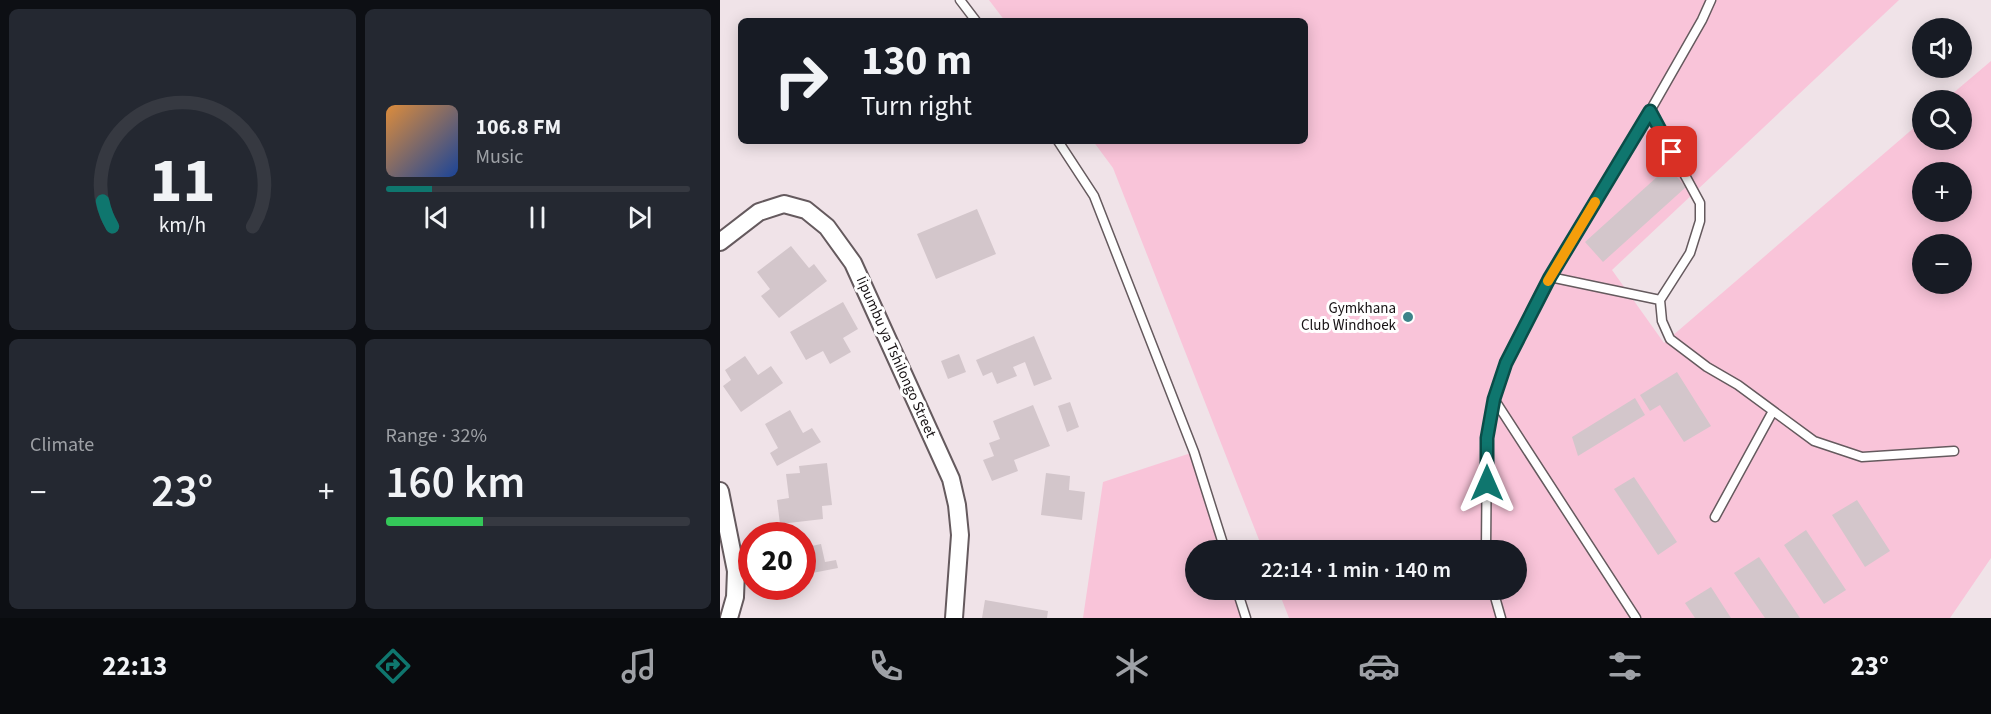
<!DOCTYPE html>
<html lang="en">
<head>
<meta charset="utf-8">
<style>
	body { margin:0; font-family:"Source Sans 3",sans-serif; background:#242831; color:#f1f3f6; height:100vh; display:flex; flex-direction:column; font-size:22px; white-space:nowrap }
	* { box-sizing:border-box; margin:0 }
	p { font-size:20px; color:#9ea1a6 }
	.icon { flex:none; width:33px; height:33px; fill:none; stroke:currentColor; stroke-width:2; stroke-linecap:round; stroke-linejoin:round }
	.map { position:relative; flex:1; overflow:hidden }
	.details { display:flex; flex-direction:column; gap:9px; padding:9px; background:#0d0f14; width:720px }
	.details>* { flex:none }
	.hud { position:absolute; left:18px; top:18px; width:570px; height:126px; border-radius:9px; box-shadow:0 3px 15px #0003; background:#171b24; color:#f1f3f6; overflow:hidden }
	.fabs { position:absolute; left:1192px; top:18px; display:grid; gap:12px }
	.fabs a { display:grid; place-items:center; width:60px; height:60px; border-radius:50%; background:#171b24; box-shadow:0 3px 15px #0003; font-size:30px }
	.speed { position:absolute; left:18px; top:522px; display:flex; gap:12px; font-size:30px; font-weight:700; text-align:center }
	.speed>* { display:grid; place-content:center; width:78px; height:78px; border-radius:50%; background:#171b24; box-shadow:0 3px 15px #0003; line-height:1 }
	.speed .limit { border:9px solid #d22; background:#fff; color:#111 }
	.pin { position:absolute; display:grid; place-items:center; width:51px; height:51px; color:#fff; margin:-26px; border-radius:12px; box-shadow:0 3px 9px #0006 }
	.me { position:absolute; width:66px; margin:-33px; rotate:0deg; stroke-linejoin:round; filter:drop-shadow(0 0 4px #0008) }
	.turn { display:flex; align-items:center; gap:21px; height:126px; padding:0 24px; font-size:27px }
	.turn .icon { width:78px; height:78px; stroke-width:2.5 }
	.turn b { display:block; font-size:42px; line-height:51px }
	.big { font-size:45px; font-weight:600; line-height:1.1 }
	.details .card { flex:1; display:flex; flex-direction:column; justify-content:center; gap:9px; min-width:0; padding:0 21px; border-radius:9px; background:#242831 }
	.details .dial { align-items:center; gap:0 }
	.dial svg { height:156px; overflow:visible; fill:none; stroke:#363941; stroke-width:7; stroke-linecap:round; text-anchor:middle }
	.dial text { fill:#f1f3f6; stroke:none }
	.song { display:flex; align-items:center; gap:18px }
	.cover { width:72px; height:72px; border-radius:9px; background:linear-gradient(135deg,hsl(30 70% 55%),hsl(220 70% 35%)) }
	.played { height:6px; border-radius:3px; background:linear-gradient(90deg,#0f766e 15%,#363941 15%) }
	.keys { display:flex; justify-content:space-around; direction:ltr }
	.heat { display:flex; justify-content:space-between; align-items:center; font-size:33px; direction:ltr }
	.charge { height:9px; border-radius:4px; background:linear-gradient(90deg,#34c759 32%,#363941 0) }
	.details .tiles { flex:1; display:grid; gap:9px; grid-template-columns:repeat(2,1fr) }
	.trip { position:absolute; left:465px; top:540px; width:342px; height:60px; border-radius:30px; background:#171b24; box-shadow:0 3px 15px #0003; font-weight:600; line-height:60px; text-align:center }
	.tab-bar { display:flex; height:96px; justify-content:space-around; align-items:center; background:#090b0e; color:#9ea1a6 }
	.tab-bar .icon { width:42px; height:42px }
	.tab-bar .selected { color:#0f766e }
	.tab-bar b { font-size:27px; color:#f1f3f6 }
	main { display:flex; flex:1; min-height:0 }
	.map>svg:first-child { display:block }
</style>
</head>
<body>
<main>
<section class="details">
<div class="tiles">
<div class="card dial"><svg viewBox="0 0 100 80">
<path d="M14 69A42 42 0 1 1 86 69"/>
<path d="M14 69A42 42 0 0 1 9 56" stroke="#0f766e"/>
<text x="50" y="56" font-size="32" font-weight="700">11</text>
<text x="50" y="72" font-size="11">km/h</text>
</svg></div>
<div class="card">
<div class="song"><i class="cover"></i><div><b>106.8 FM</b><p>Music</p></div></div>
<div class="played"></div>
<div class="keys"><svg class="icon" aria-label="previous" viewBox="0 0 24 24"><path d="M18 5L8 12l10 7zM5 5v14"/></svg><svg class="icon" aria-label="pause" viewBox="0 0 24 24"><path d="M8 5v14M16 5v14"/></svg><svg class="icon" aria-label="next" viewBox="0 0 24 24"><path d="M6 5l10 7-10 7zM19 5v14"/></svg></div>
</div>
<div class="card"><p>Climate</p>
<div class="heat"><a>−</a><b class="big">23°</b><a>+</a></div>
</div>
<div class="card"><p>Range · 32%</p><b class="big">160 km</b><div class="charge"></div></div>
</div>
</section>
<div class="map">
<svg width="1271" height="618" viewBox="0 0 1271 618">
	<rect width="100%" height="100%" fill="#f0e3e8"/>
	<path fill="#f9c4d9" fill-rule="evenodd" d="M269 0H1179L892 270 944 343 1203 120V140H1242V100H1225L1271 61V558L1230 618H569L558 590H796V550H543L393 168 373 141H585V21H285ZM1203 172H1242V212H1203ZM1203 244H1242V284H1203Z
		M474 452 505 550H476V590H517L526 618H363L383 482Z"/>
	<path fill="#d3c6cb" d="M948 167 966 187 883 262 865 242Z
		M257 209 276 254 216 279 197 234Z
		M71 246 89 268 94 264 107 281 59 318 41 296 50 289 37 272Z
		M123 302 138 329 123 338 131 352 110 364 103 351 86 360 70 332Z
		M314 336 332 379 314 386 305 362 293 367 297 376 277 384 272 372 263 376 256 360Z
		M239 354 246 372 228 379 221 361Z
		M25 356 38 375 51 366 63 383 21 412 3 386 11 380 5 370Z
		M957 372 991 426 964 442 940 405 930 411 920 395Z
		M915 398 925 415 858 456 852 437Z
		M350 402 359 427 347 432 338 406Z
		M313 405 330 446 294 460 298 471 272 481 263 460 274 456 269 443 280 439 273 421Z
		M70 410 83 433 92 428 101 442 57 466 50 453 58 448 45 424Z
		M107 463 112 505 102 506 103 519 60 524 57 500 69 498 66 474 80 473 79 466Z
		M326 473 350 476 349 490 365 492 362 520 321 515Z
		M914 477 957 542 938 555 894 489Z
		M1137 500 1170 551 1145 567 1112 515Z
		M1086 530 1126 590 1104 604 1064 545Z
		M101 544 105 562 116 560 118 568 82 575V548Z
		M1039 557 1080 618H1045L1014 573Z
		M991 587 1011 618H975L965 603Z
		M265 600 328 611 327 618H262Z"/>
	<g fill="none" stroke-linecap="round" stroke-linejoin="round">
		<g stroke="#655a5e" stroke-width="11">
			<path id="service" d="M240 0 256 21
				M930 111 980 203V221L970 253 940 300 942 321 950 339 987 367 1018 385 1094 441 1142 457 1234 451
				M338 141 374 196 474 452 505 550
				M830 277 940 300
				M774 399 916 618
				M995 517 1053 411
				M766 550 767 438 774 399 786 363 830 277 930 111 982 20 991 0
				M517 590 526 618
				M773 590 781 618"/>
		</g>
		<g stroke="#655a5e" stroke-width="20">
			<path id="minor" d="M0 242 39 212 64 204 86 210 107 227 133 263 231 479 237 505 240 535 234 618
				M0 491 16 571 15 597 9 618"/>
		</g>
		<use href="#service" stroke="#fff" stroke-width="8"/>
		<use href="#minor" stroke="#fff" stroke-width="16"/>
	</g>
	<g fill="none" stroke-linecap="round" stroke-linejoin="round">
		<g stroke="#0a4d48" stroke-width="15">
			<path id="route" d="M767 483V438L774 399 786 363 830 277 930 111 952 152"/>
		</g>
		<use href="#route" stroke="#0f766e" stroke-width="10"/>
		<path stroke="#f59e0b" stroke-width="10" d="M828 281 875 202"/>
	</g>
	<circle fill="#3c848a" stroke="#fff" stroke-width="2" cx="688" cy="317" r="6"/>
	<g text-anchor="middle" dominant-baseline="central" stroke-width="6" stroke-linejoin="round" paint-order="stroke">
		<g font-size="15" fill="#171214" stroke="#fff" text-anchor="end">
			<text x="676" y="308">Gymkhana<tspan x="676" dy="17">Club Windhoek</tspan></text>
		</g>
		<g font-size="15" fill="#171214" stroke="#fff">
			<text transform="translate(176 357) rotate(66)">Iipumbu ya Tshilongo Street</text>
		</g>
	</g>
</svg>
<div class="fabs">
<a><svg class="icon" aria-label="sound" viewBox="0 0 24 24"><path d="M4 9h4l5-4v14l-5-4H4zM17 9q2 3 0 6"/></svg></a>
<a><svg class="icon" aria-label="search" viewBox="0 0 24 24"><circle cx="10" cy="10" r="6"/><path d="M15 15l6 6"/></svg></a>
<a>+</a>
<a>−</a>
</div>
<div class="speed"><div class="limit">20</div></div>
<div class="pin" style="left:952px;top:152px;background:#d93025"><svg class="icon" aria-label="arrive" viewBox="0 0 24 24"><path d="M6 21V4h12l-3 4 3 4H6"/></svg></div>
<svg class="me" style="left:767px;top:483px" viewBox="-20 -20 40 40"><path d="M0-17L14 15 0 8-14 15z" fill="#0f766e" stroke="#fff" stroke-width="4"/></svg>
<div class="trip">22:14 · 1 min · 140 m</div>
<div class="hud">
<div class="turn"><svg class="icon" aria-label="right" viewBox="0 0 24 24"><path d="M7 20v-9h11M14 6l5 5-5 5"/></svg><div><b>130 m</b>Turn right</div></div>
</div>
</div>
</main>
<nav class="tab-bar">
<b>22:13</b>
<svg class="icon selected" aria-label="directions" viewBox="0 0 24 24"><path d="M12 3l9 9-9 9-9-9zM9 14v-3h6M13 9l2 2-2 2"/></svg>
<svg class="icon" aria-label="music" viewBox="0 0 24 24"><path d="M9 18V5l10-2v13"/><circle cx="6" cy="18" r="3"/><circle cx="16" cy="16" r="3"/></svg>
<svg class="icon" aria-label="phone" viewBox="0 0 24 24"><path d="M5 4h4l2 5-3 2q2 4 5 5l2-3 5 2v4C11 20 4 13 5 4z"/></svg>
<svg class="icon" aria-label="climate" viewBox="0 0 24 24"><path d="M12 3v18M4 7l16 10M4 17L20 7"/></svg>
<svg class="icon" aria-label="car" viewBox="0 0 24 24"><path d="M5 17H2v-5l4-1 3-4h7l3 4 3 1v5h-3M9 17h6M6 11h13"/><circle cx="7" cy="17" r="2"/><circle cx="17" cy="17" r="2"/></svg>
<svg class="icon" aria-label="filters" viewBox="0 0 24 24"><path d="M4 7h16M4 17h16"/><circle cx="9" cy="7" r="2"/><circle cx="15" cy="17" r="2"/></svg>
<b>23°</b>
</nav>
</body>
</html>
